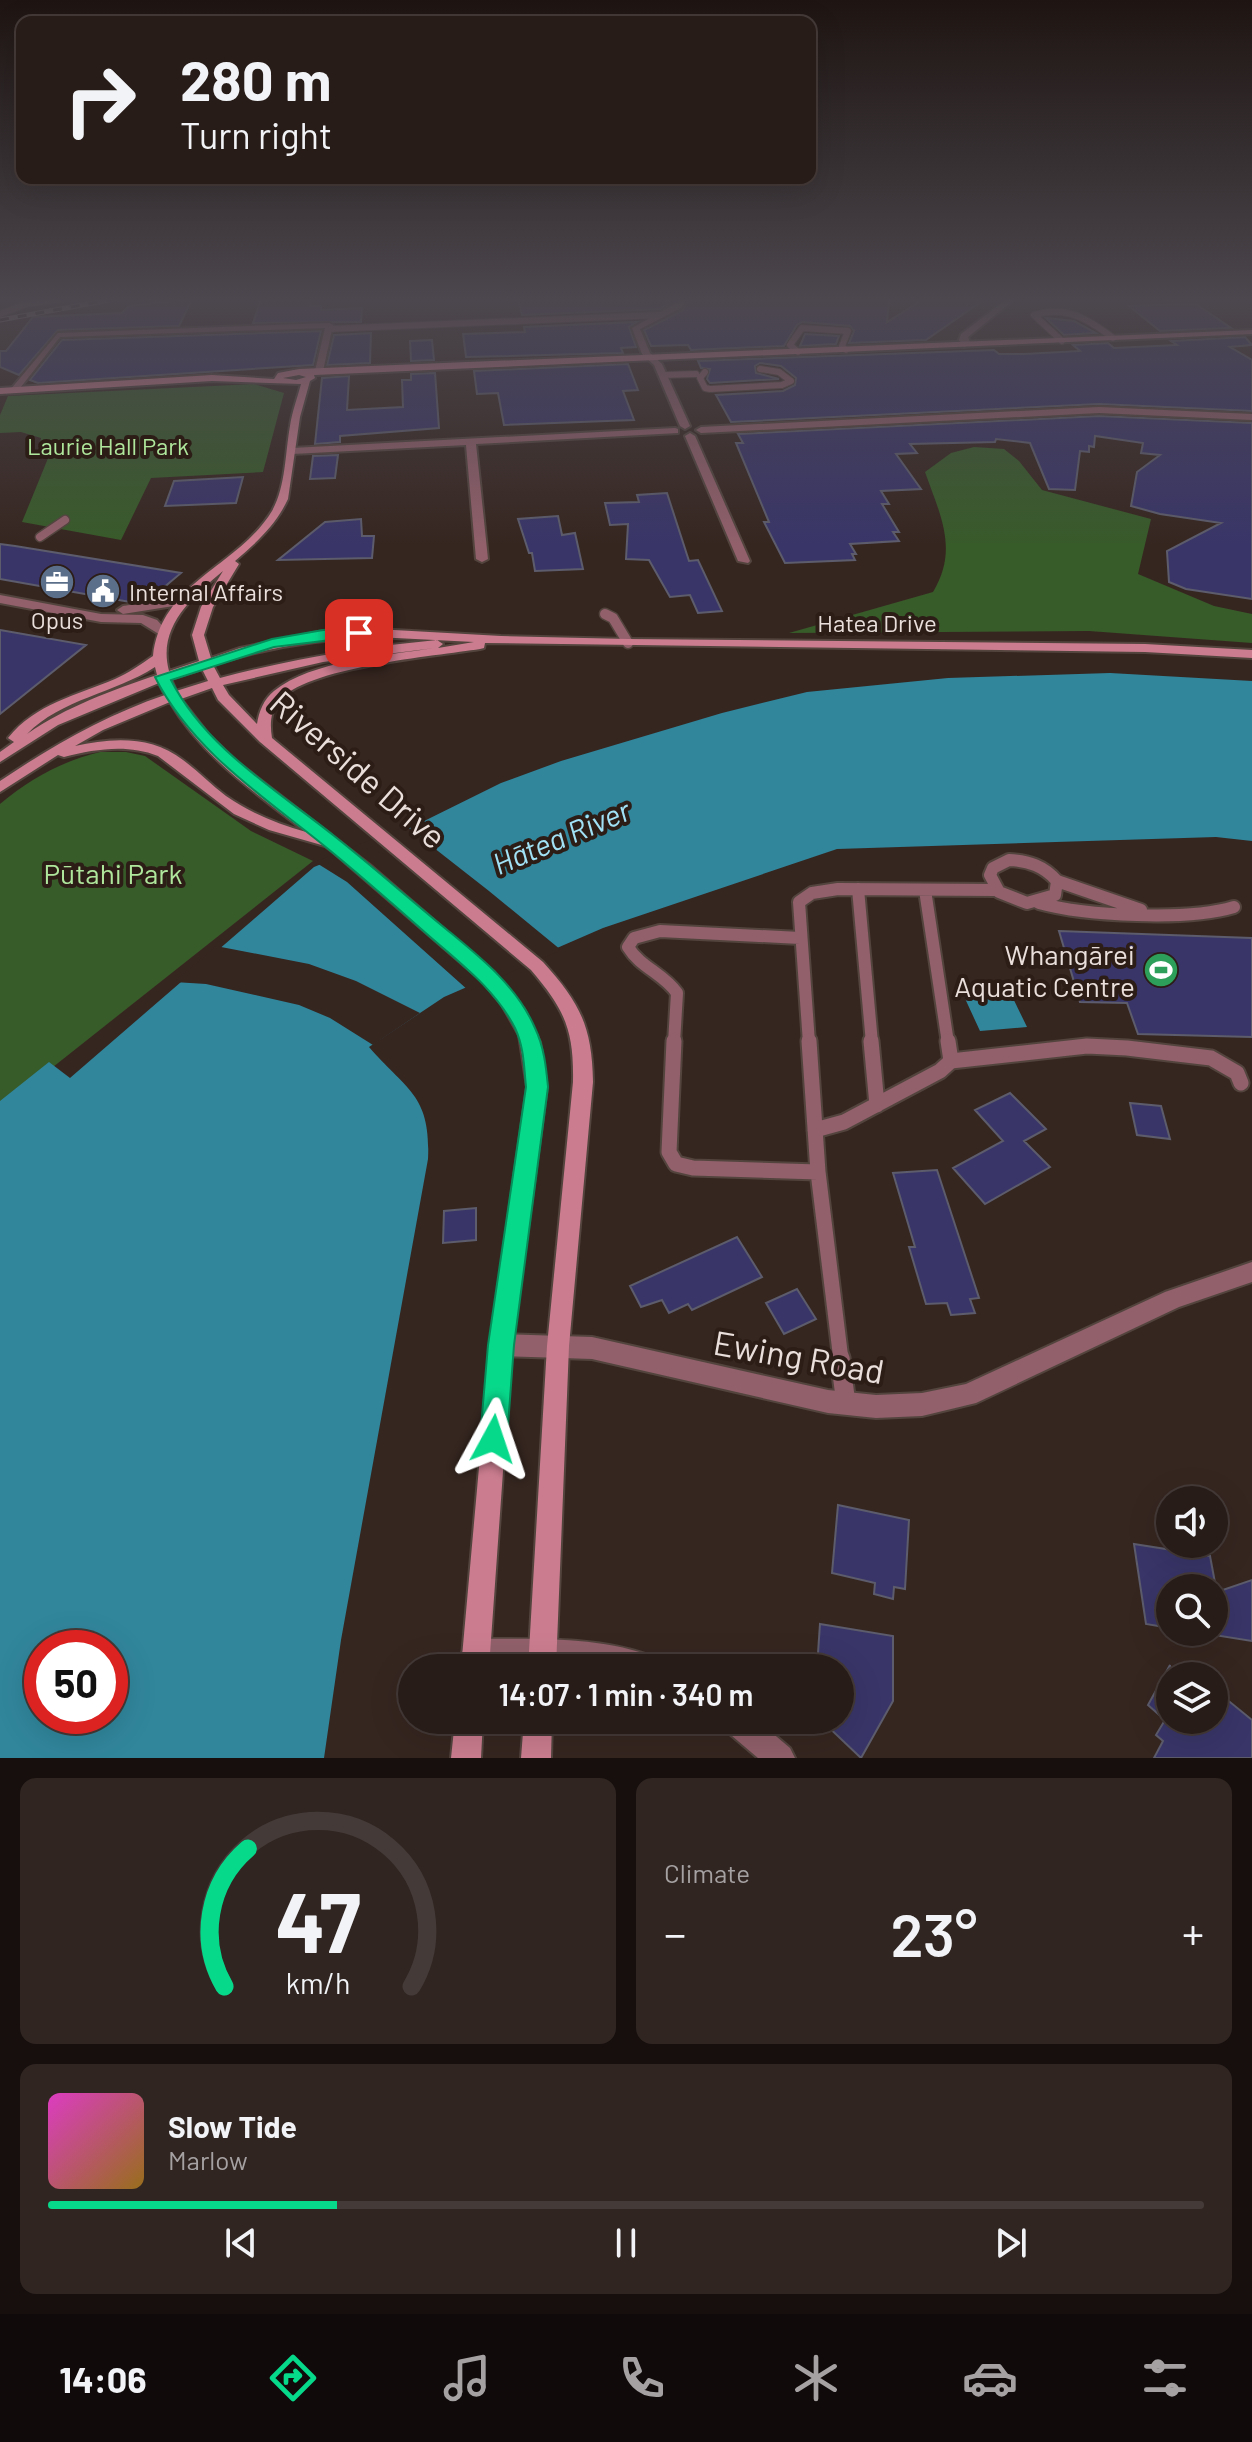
<!DOCTYPE html>
<html lang="en">
<head>
<meta charset="utf-8">
<style>
	body { margin:0; font-family:Barlow,sans-serif; background:#302521; color:#f1f3f6; height:100vh; display:flex; flex-direction:column; font-size:30px; white-space:nowrap }
	* { box-sizing:border-box; margin:0 }
	p { font-size:26px; color:#a5a1a2 }
	.icon { flex:none; width:44px; height:44px; fill:none; stroke:currentColor; stroke-width:2; stroke-linecap:round; stroke-linejoin:round }
	.map { position:relative; height:1758px; overflow:hidden }
	.sheet { display:flex; flex-direction:column; gap:20px; padding:20px; background:#160f0d; flex:1 }
	.sheet>* { flex:none }
	.hud { position:absolute; left:16px; top:16px; width:800px; height:168px; border-radius:16px; box-shadow:0 8px 32px #0002,0 0 0 2px #443a37; background:#281c18; color:#f1f3f6; overflow:hidden }
	.controls { position:absolute; left:1156px; top:1486px; display:grid; gap:16px }
	.controls a { display:grid; place-items:center; width:72px; height:72px; border-radius:50%; background:#281c18; box-shadow:0 8px 32px #0002,0 0 0 2px #443a37; font-size:40px }
	.speed { position:absolute; left:24px; top:1630px; display:flex; gap:16px; font-size:40px; font-weight:700; text-align:center }
	.speed>* { display:grid; place-content:center; width:104px; height:104px; border-radius:50%; background:#281c18; box-shadow:0 8px 32px #0002,0 0 0 2px #443a37; line-height:1 }
	.speed .limit { border:12px solid #d22; background:#fff; color:#111 }
	.pin { position:absolute; display:grid; place-items:center; width:68px; height:68px; color:#fff; margin:-34px; border-radius:16px; box-shadow:0 4px 12px #0006 }
	.me { position:absolute; width:88px; margin:-44px; rotate:5deg; stroke-linejoin:round; filter:drop-shadow(0 0 6px #0008) }
	.turn { display:flex; align-items:center; gap:28px; height:168px; padding:0 32px; font-size:36px }
	.turn .icon { width:104px; height:104px; stroke-width:2.5 }
	.turn b { display:block; font-size:56px; line-height:68px }
	.big { font-size:60px; font-weight:600; line-height:1.1 }
	.sheet .widget { flex:1; display:flex; flex-direction:column; justify-content:center; gap:12px; min-width:0; padding:0 28px; border-radius:16px; background:#302521 }
	.sheet .dial { align-items:center; gap:0 }
	.dial svg { height:208px; overflow:visible; fill:none; stroke:#443a37; stroke-width:7; stroke-linecap:round; text-anchor:middle }
	.dial text { fill:#f1f3f6; stroke:none }
	.song { display:flex; align-items:center; gap:24px }
	.cover { width:96px; height:96px; border-radius:12px; background:linear-gradient(135deg,hsl(310 70% 55%),hsl(40 70% 35%)) }
	.played { height:8px; border-radius:4px; background:linear-gradient(90deg,#07d98b 25%,#443a37 25%) }
	.keys { display:flex; justify-content:space-around; direction:ltr }
	.heat { display:flex; justify-content:space-between; align-items:center; font-size:44px; direction:ltr }
	.sheet .tiles { flex:1; display:grid; gap:20px; grid-template-columns:1fr 1fr }
	.widget:last-child { grid-column:span 2 }
	.trip { position:absolute; left:398px; top:1654px; width:456px; height:80px; border-radius:40px; background:#281c18; box-shadow:0 8px 32px #0002,0 0 0 2px #443a37; font-weight:600; line-height:80px; text-align:center }
	.tabs { display:flex; height:128px; justify-content:space-around; align-items:center; background:#100b0a; color:#a5a1a2 }
	.tabs .icon { width:56px; height:56px }
	.tabs .current { color:#07d98b }
	.tabs b { font-size:36px; color:#f1f3f6 }
	.map>svg:first-child { display:block }
</style>
</head>
<body>
<div class="map">
<svg width="1252" height="1758" viewBox="0 0 1252 1758">
	<rect width="100%" height="100%" fill="#362620"/>
	<path fill="#385b2a" d="M254 384 284 393 263 472 151 478 121 540 22 522 53 446 40 444 41 438 21 432 0 433V415L8 396Z
		M974 447 1004 449 1019 461 1042 490 1151 519 1138 574 1214 606 1252 614V643L1089 631 789 633 933 592C959 549 940 515 925 472L951 453Z
		M100 752H126L145 756 251 831 313 861 0 1109V804C30 779 62 761 100 752Z"/>
	<path fill="#31869c" fill-rule="evenodd" d="M1110 673 1252 681V841L1216 837 837 849 603 928 444 997 369 1047C406 1090 431 1094 428 1159L341 1640 324 1758H0V1101L49 1062 70 1078 314 867 410 828 501 783 561 761 722 713 807 692 948 678ZM42 1648H110V1716H42Z
		M1008 988 1027 1027 980 1031 962 992Z"/>
	<path fill="#362620" d="M406 826 489 891 561 950 469 991 347 882 315 862Z
		M216 946 309 964 356 981 420 1013 373 1045 330 1018 299 1005 206 984 174 982Z"/>
	<path fill="#393568" stroke="#5c5c6c" stroke-width="2" d="M192 299 179 326 58 330 19 375 0 367V351H6L33 317 122 313 129 306Z
		M261 299H312L310 306H321V310L362 308 361 322 253 323Z
		M518 299H675L660 309 522 315Z
		M690 299H889L887 322 924 299H985L926 340 849 343 854 331 850 326 802 322 797 325 784 346 691 350 688 345 651 346 644 330 682 311Z
		M1196 304 1231 328 1160 331 1129 306Z
		M1046 318 1074 321 1096 333 1064 335Z
		M637 322 629 327 636 347 621 348 623 353 466 357 463 334 525 332 524 327Z
		M321 331 313 365 38 383 30 380 62 340Z
		M371 333 370 363 327 365 334 335Z
		M805 334 839 336 836 344 800 346Z
		M1245 337 1252 345 1230 347 1252 360V411L1099 404 731 422 716 395 783 391 795 385 796 378 781 366 760 363 755 366 756 373 779 379 710 383 707 379 710 369 701 368 698 361 994 350 999 354H1024L1080 351 1073 345 1108 343 1114 348 1177 345 1171 341Z
		M432 340 434 360 411 361 410 341Z
		M628 364 638 390 623 391 634 420 607 421 504 425 498 393 477 394 474 371Z
		M435 373 439 428 340 436V442L315 444 322 378 349 376 347 410 403 407 402 380H411V374Z
		M1099 416 1252 423V599L1186 589 1169 582 1167 551 1221 523 1160 514 1131 506 1137 472 1160 455 1141 453 1143 443 1095 436 1094 447 1089 446V452L1080 451 1075 490 1049 489 1030 443 996 439 995 442 910 444 917 453 896 454 921 489 881 491 889 504H882L899 532H893L899 541 850 544 856 554H852L855 560 785 563 764 522H769L736 443H743L738 434Z
		M338 455 335 478 310 479 313 456Z
		M243 477 236 503 165 506 174 481Z
		M667 493 689 561 698 560 722 611 698 613 690 595 670 597 649 560 626 559 628 524 610 525 605 503 639 502 637 495Z
		M558 516 562 535 575 533 583 569 535 571 532 553H529L518 519Z
		M361 519 362 536H374L372 558 278 560 325 522Z
		M0 544 15 546 181 573 150 599 130 602 0 579Z
		M0 630 86 645 0 714Z
		M1059 931 1252 938V1037L1138 1034 1127 1003 1080 1002Z
		M1010 1093 1046 1129 1024 1141 1050 1167 985 1204 953 1168 1003 1141 975 1110Z
		M1130 1103 1161 1106 1170 1139 1137 1135Z
		M937 1170 979 1298 970 1299 975 1313 951 1315 947 1303 926 1304 909 1247H915L893 1173Z
		M476 1208V1240L443 1243 444 1211Z
		M737 1237 762 1277 692 1310 688 1304 669 1313 662 1300 641 1307 630 1286Z
		M797 1289 816 1319 784 1334 766 1303Z
		M838 1505 909 1520 905 1589 894 1587 893 1599 874 1594 875 1583 832 1573Z
		M1134 1544 1210 1556 1216 1588H1170V1628L1146 1624Z
		M1252 1580V1641L1214 1635V1593Z
		M820 1624 893 1636V1701L861 1758 821 1720H840V1668H817Z
		M1170 1665V1720H1214V1689L1252 1720V1758H1154L1163 1741 1156 1735 1165 1720 1148 1705Z"/>
	<g fill="none" stroke-linecap="round" stroke-linejoin="round">
		<g stroke="#53443e" stroke-width="8">
			<path id="service-far5" d="M33 303 61 299
				M0 314 40 299
				M328 329 660 315
				M1062 341 1034 315C1066 305 1088 319 1113 338
				M798 352 790 345 802 328 848 331 842 346 846 350
				M705 372 700 378 705 388 710 389 782 385 791 381 779 372 760 369
				M663 375 696 374"/>
		</g>
		<g stroke="#53443e" stroke-width="11">
			<path id="service-far4" d="M40 537 65 520"/>
		</g>
		<g stroke="#53443e" stroke-width="13">
			<path id="service-far3" d="M605 614 613 618 628 643"/>
		</g>
		<g stroke="#53443e" stroke-width="16">
			<path id="service-far2" d="M1009 860C1029 861 1044 866 1057 881L1055 895 1027 903 999 892 990 875 993 868Z
				M1057 881 1141 910
				M858 889 872 1043
				M925 890 948 1043
				M1039 903C1086 916 1188 921 1234 907
				M674 1043 677 993C664 974 640 967 628 947L634 938 660 931 800 938
				M809 1043 799 902 812 893 838 889 996 890"/>
		</g>
		<g stroke="#53443e" stroke-width="19">
			<path id="service-far1" d="M674 1041 669 1152 676 1164 693 1168 818 1172
				M809 1041 818 1172 841 1360
				M871 1041 877 1105
				M951 1061 1087 1046 1127 1048 1211 1058 1237 1073 1241 1083
				M815 1130 844 1122 940 1071 951 1061 948 1041"/>
		</g>
		<g stroke="#53443e" stroke-width="23">
			<path id="service" d="M840 1358 846 1404"/>
		</g>
		<g stroke="#53443e" stroke-width="4">
			<path id="minor" d="M679 299H687L681 308 640 329 650 353 662 364 690 426 685 429 680 426 654 365 642 354 632 328 675 304Z
				M1007 299H1015L968 337 971 345 964 347 959 340 961 334Z
				M329 323 333 325 323 371 319 374 315 371 325 328 60 337 17 392 10 390 58 333Z
				M1099 407 1252 414V420L1099 413 701 433 696 430 701 427Z
				M675 428 678 429V433L476 444 488 559 482 562 476 559 466 445 292 454 287 451 292 448Z
				M690 433 695 436 750 561 748 563 738 561 685 436Z
				M1252 1262V1282L1179 1307 976 1403 922 1416 876 1418 828 1413 592 1359 501 1356 493 1353 490 1345 493 1337 501 1334 592 1337 828 1390 876 1395 922 1393 966 1384 1165 1292Z
				M476 1639C534 1639 602 1636 656 1658L660 1668 476 1667 466 1663 462 1653 466 1643Z
				M721 1720H757L790 1748 795 1758H758L725 1730Z"/>
		</g>
		<g stroke="#53443e" stroke-width="4">
			<path id="tertiary" d="M0 595 101 614 143 615 157 620 168 632 162 636 141 623 101 622 0 603Z
				M182 597 188 601 186 604 123 614 117 610 123 606Z"/>
		</g>
		<g stroke="#53443e" stroke-width="4">
			<path id="secondary" d="M1252 330V334L314 375 315 378 310 381 300 417 288 499C276 525 256 543 235 561L239 564 213 607 204 635 211 658 240 648 323 631 376 629 501 636 628 639 1145 644 1252 650V658L1145 652 485 643 484 648 480 649C436 656 304 667 278 702 270 712 270 726 272 738L543 962C580 1003 592 1026 593 1082L569 1346 556 1668H528L547 1346 573 1082C574 1030 565 1010 531 970L260 742 218 700 212 688 181 699 209 735 236 761 370 865 494 972 524 1009 540 1042 547 1087 512 1345 489 1668H461L490 1345 527 1087 519 1035 502 1005 482 981 333 852 325 846 269 830 234 814 158 756C127 744 96 749 64 757L58 755 0 792V781C52 746 106 715 165 695L159 683 58 725 0 762V752L14 742 8 738C35 704 77 695 115 679 129 673 141 664 153 656 162 581 237 568 272 511 286 486 285 454 290 426 292 412 297 399 301 384L212 381 0 394V388L212 375 274 379 278 373 299 369ZM299 375 306 377 296 380 283 378ZM223 571 201 607 192 635 199 661 169 671C157 627 192 597 223 571ZM376 637 474 642 438 648 443 644 437 640C363 647 292 659 220 678L213 665C267 647 320 639 376 637ZM435 648C388 655 311 661 274 691 264 699 259 711 257 724L229 695 223 685 323 662ZM155 667 157 675C112 690 66 707 27 734 61 699 115 693 155 667ZM202 669 208 681 176 691 171 679ZM170 702C201 756 258 795 306 832 278 824 250 813 226 796 211 785 198 771 183 760 151 735 111 738 75 746L103 730Z
				M455 1720H483L481 1758H451Z
				M524 1720H552L551 1758H521Z"/>
		</g>
		<use href="#service-far5" stroke="#91606b" stroke-width="6"/>
		<use href="#service-far4" stroke="#91606b" stroke-width="8"/>
		<use href="#service-far3" stroke="#91606b" stroke-width="10"/>
		<use href="#service-far2" stroke="#91606b" stroke-width="12"/>
		<use href="#service-far1" stroke="#91606b" stroke-width="15"/>
		<use href="#service" stroke="#91606b" stroke-width="19"/>
		<use href="#minor" fill="#91606b" fill-rule="evenodd"/>
		<use href="#tertiary" fill="#91606b" fill-rule="evenodd"/>
		<use href="#secondary" fill="#cb7d8f" fill-rule="evenodd"/>
		<g stroke="#9c8f8a" stroke-width="5">
			<path id="rail" d="M0 320 115 299"/>
		</g>
		<use href="#rail" stroke="#2c1d17" stroke-width="3" stroke-dasharray="9" stroke-linecap="butt"/>
	</g>
	<linearGradient id="sky" x2="0" y2="1"><stop stop-color="#1e1512"/><stop offset="0.55" stop-color="#4c474e"/><stop offset="1" stop-color="#4c474e" stop-opacity="0"/></linearGradient>
	<rect width="1252" height="545" fill="url(#sky)"/>
	<path fill="#07d98b" stroke="#058d5a" stroke-width="2" d="M359 628 366 633 364 636 274 647 171 680C205 747 275 789 333 835 371 865 408 898 446 929 480 957 517 986 535 1028 544 1047 546 1066 548 1087L514 1345 507 1439 503 1449 493 1453 484 1449 480 1439 488 1345 526 1087C524 1067 524 1047 515 1028 495 989 460 963 428 935 393 904 358 873 322 844 261 795 191 749 155 677L272 639 323 630Z"/>
	<defs>
		<g id="office-disc" transform="scale(1.8)"><circle r="9.5" fill="#5c6f8a" stroke="#2c1d17"/><path d="M-6-3h4V-5.5h4V-3h4V5H-6ZM-1-4.5V-3h2v-1.5ZM-6 0V1H6V0Z" fill="#fff"/></g>
		<g id="civic-disc" transform="scale(1.8)"><circle r="9.5" fill="#5c6f8a" stroke="#2c1d17"/><path d="M-.6-6.5H3V-4.5H.6V-3L4-1V1h2V6H-6V1h2V-1L-.6-3ZM-1.2 2.5V6h2.4V2.5Z" fill="#fff"/></g>
		<g id="stadium-disc" transform="scale(1.8)"><circle r="9.5" fill="#2e9e5b" stroke="#2c1d17"/><path d="M0-5a6.5 5 0 1 0 0 10a6.5 5 0 1 0 0-10ZM-3.5-1.8h7v3.6h-7Z" fill="#fff"/></g>
	</defs>
	<g fill-rule="evenodd">
		<use href="#office-disc" x="57" y="582"/>
		<use href="#civic-disc" x="103" y="591"/>
		<use href="#stadium-disc" x="1161" y="970"/>
	</g>
	<g text-anchor="middle" dominant-baseline="central" stroke-width="8" stroke-linejoin="round" paint-order="stroke">
		<g font-size="24" fill="#afe79c" stroke="#2c1d17">
			<text x="108" y="445">Laurie Hall Park</text>
		</g>
		<g font-size="24" fill="#eadfdb" stroke="#2c1d17" text-anchor="start">
			<text x="129" y="591">Internal Affairs</text>
			<text x="57" y="619" text-anchor="middle">Opus</text>
		</g>
		<g font-size="24" fill="#eadfdb" stroke="#2c1d17">
			<text x="877" y="622">Hatea Drive</text>
		</g>
		<g font-size="28" fill="#afe79c" stroke="#2c1d17">
			<text x="113" y="873">Pūtahi Park</text>
		</g>
		<g font-size="28" fill="#eadfdb" stroke="#2c1d17" text-anchor="end">
			<text x="1135" y="954">Whangārei<tspan x="1135" dy="32">Aquatic Centre</tspan></text>
		</g>
		<g font-size="30" font-style="italic" fill="#a2e2f6" stroke="#2c1d17">
			<text transform="translate(561 836) rotate(-23)">Hātea River</text>
		</g>
		<g font-size="34" fill="#eadfdb" stroke="#2c1d17">
			<text transform="translate(359 769) rotate(41)">Riverside Drive</text>
			<text transform="translate(799 1356) rotate(10)">Ewing Road</text>
		</g>
	</g>
</svg>
<div class="controls">
<a><svg class="icon" aria-label="sound" viewBox="0 0 24 24"><path d="M4 9h4l5-4v14l-5-4H4zM17 9q2 3 0 6"/></svg></a>
<a><svg class="icon" aria-label="search" viewBox="0 0 24 24"><circle cx="10" cy="10" r="6"/><path d="M15 15l6 6"/></svg></a>
<a><svg class="icon" aria-label="layers" viewBox="0 0 24 24"><path d="M12 4l9 5-9 5-9-5zM3 14l9 5 9-5"/></svg></a>
</div>
<div class="speed"><div class="limit">50</div></div>
<div class="pin" style="left:359px;top:633px;background:#d93025"><svg class="icon" aria-label="arrive" viewBox="0 0 24 24"><path d="M6 21V4h12l-3 4 3 4H6"/></svg></div>
<svg class="me" style="left:493px;top:1439px" viewBox="-20 -20 40 40"><path d="M0-17L14 15 0 8-14 15z" fill="#07d98b" stroke="#fff" stroke-width="4"/></svg>
<div class="trip">14:07 · 1 min · 340 m</div>
<div class="hud">
<div class="turn"><svg class="icon" aria-label="right" viewBox="0 0 24 24"><path d="M7 20v-9h11M14 6l5 5-5 5"/></svg><div><b>280 m</b>Turn right</div></div>
</div>
</div>
<section class="sheet">
<div class="tiles">
<div class="widget dial"><svg viewBox="0 0 100 80">
<path d="M14 69A42 42 0 1 1 86 69"/>
<path d="M14 69A42 42 0 0 1 23 16" stroke="#07d98b"/>
<text x="50" y="56" font-size="32" font-weight="700">47</text>
<text x="50" y="72" font-size="11">km/h</text>
</svg></div>
<div class="widget"><p>Climate</p>
<div class="heat"><a>−</a><b class="big">23°</b><a>+</a></div>
</div>
<div class="widget">
<div class="song"><i class="cover"></i><div><b>Slow Tide</b><p>Marlow</p></div></div>
<div class="played"></div>
<div class="keys"><svg class="icon" aria-label="previous" viewBox="0 0 24 24"><path d="M18 5L8 12l10 7zM5 5v14"/></svg><svg class="icon" aria-label="pause" viewBox="0 0 24 24"><path d="M8 5v14M16 5v14"/></svg><svg class="icon" aria-label="next" viewBox="0 0 24 24"><path d="M6 5l10 7-10 7zM19 5v14"/></svg></div>
</div>
</div>
</section>
<nav class="tabs">
<b>14:06</b>
<svg class="icon current" aria-label="directions" viewBox="0 0 24 24"><path d="M12 3l9 9-9 9-9-9zM9 14v-3h6M13 9l2 2-2 2"/></svg>
<svg class="icon" aria-label="music" viewBox="0 0 24 24"><path d="M9 18V5l10-2v13"/><circle cx="6" cy="18" r="3"/><circle cx="16" cy="16" r="3"/></svg>
<svg class="icon" aria-label="phone" viewBox="0 0 24 24"><path d="M5 4h4l2 5-3 2q2 4 5 5l2-3 5 2v4C11 20 4 13 5 4z"/></svg>
<svg class="icon" aria-label="climate" viewBox="0 0 24 24"><path d="M12 3v18M4 7l16 10M4 17L20 7"/></svg>
<svg class="icon" aria-label="car" viewBox="0 0 24 24"><path d="M5 17H2v-5l4-1 3-4h7l3 4 3 1v5h-3M9 17h6M6 11h13"/><circle cx="7" cy="17" r="2"/><circle cx="17" cy="17" r="2"/></svg>
<svg class="icon" aria-label="filters" viewBox="0 0 24 24"><path d="M4 7h16M4 17h16"/><circle cx="9" cy="7" r="2"/><circle cx="15" cy="17" r="2"/></svg>
</nav>
</body>
</html>
